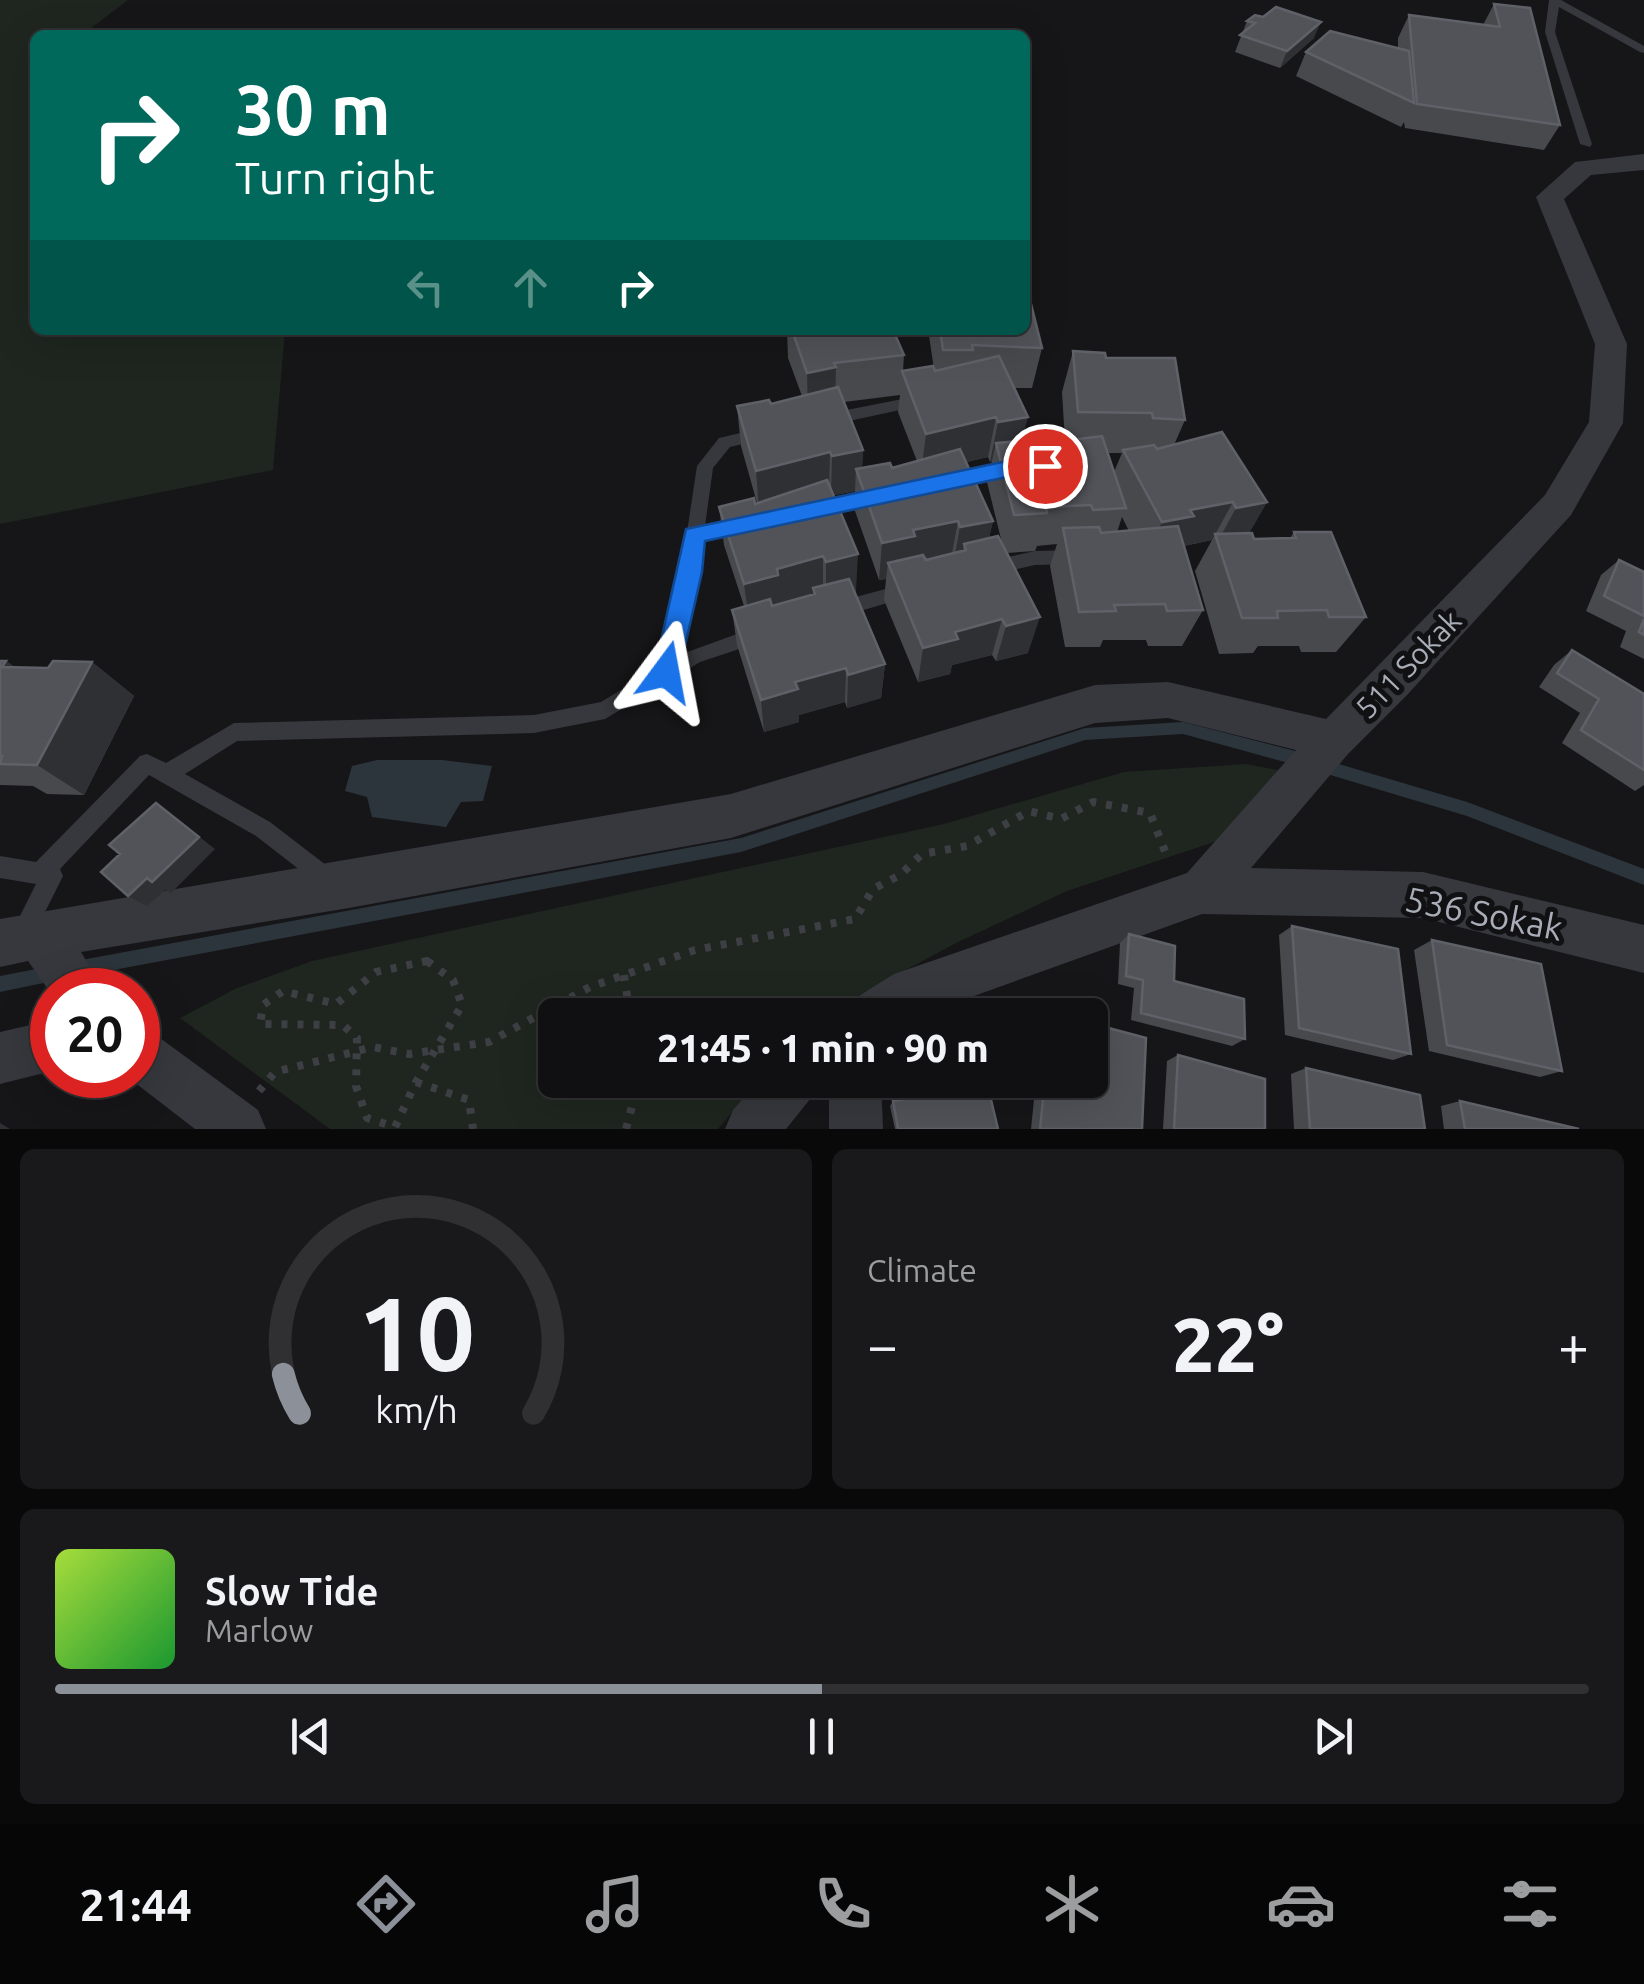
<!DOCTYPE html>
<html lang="en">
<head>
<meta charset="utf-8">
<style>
	body { margin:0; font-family:Ubuntu,sans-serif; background:#19191b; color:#f1f3f6; height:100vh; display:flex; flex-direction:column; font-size:38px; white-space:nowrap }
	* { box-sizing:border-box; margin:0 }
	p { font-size:32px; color:#9c9d9f }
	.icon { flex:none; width:55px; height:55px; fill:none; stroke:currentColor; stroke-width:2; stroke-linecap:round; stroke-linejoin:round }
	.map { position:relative; height:1129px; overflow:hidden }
	.panel { display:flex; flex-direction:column; gap:20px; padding:20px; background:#09090a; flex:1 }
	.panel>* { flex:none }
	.banner { position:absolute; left:30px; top:30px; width:1000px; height:305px; border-radius:15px; box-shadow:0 10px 40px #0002,0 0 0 2px #303032; background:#00695c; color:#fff; overflow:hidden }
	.speed { position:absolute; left:30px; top:968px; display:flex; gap:20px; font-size:50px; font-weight:700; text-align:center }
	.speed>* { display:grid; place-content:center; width:130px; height:130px; border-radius:50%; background:#101012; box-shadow:0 10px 40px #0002,0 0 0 2px #303032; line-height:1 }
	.speed .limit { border:15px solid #d22; background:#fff; color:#111 }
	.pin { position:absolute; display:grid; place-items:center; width:85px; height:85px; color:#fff; margin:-42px; border:5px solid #fff; border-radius:50%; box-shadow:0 2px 10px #0007 }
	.me { position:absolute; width:110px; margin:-55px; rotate:13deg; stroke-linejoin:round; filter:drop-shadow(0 0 8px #0008) }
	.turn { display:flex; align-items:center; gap:35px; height:210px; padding:0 40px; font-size:45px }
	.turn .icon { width:130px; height:130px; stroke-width:2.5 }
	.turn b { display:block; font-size:70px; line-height:85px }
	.lanes { display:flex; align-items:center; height:95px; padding:0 40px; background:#0003; justify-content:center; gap:50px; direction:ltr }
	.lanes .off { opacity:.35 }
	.big { font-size:75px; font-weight:800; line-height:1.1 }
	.panel .card { flex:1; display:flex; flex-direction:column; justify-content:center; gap:15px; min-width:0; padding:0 35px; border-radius:15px; background:#19191b }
	.panel .dial { align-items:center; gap:0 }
	.dial svg { height:260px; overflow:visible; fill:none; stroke:#303032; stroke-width:7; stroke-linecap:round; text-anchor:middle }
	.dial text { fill:#f1f3f6; stroke:none }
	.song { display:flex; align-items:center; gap:30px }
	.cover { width:120px; height:120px; border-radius:15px; background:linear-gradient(135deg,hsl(80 70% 55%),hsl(130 70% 35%)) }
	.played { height:10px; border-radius:5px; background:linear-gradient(90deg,#8c9099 50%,#303032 50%) }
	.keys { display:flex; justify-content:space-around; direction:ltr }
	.heat { display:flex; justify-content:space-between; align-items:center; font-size:55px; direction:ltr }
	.panel .tiles { flex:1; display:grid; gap:20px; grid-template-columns:1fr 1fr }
	.card:last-child { grid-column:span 2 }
	.trip { position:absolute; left:538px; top:998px; width:570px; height:100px; border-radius:15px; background:#101012; box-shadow:0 10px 40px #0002,0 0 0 2px #303032; font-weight:800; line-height:100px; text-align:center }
	.dock { display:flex; height:160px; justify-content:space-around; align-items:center; background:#060607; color:#9c9d9f }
	.dock .icon { width:70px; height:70px }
	.dock .selected { color:#8c9099 }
	.dock b { font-size:45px; color:#f1f3f6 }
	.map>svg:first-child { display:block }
</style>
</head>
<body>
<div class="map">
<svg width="1644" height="1129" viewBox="0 0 1644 1129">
	<rect width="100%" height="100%" fill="#161618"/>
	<path fill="#1e261f" d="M0 0H128L82 35H35V330H285L273 470 0 524Z
		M1246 764 1313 777 1262 826 1067 891 956 943 822 1015H555V1080H759L718 1129H330L180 1018 237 988 312 961 944 824 1124 772Z"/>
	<path fill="#2c353c" d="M377 760H442L492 766 483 801 461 802 446 827 372 817 367 797 345 791 352 766Z"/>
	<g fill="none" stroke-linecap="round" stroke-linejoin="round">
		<path fill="#2c353c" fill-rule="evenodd" d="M1183 722 1303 753 1308 755 1310 760 1308 765 1303 767 1183 734 1085 740 741 852 76 977 70 975 68 969 70 963 76 961 741 838 1085 728Z
			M1322 759 1467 802 1644 869V885L1467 816 1317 771 1315 766 1317 761Z
			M52 966 58 968 60 974 58 980 0 992V976Z"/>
		<path stroke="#3d3f44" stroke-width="8" stroke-dasharray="6 10" stroke-linecap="butt" d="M427 961 453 980 462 1005 416 1082 395 1127 367 1118 356 1086 357 1038 343 1025 260 1024 263 1005 283 991 336 1004 376 972Z
			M624 975 630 1015
			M416 1082 469 1100 473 1129
			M259 1091 275 1072 373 1047 409 1054 489 1042 590 987 695 950 855 919 873 889 900 875 922 854 967 846 1029 811 1061 819 1093 802 1150 813 1168 859
			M626 1129 639 1080"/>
		<path fill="#37383d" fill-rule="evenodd" d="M1549 0H1561L1644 46V53L1640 52 1559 7 1555 32 1592 144 1590 147 1580 144 1545 32Z
			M918 396 923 397 926 401 923 405 826 426 818 420 826 414Z
			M762 428 770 434 768 438 730 447 713 468 705 526 743 518 751 525 743 532 703 540 699 572 679 655 759 626 766 628 768 634 766 640 700 662 605 719 534 733 237 741 185 774 270 822 335 872 338 880 335 888 327 891 256 836 149 775 60 869 63 876 30 942 22 945 14 942 11 934 36 884 0 878V856L36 862 140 756 147 754 166 763 234 723 534 715 601 702 657 668 681 572 697 466 719 438Z
			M1012 462 1018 464 1020 468 1018 472 949 486 941 480 949 474Z
			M875 492 883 498 881 503 817 517 809 510 817 503Z
			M1074 550 1080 552 1083 557 1080 562 1074 564 1035 565 991 575 985 573 982 568 985 563 991 561 1035 551Z
			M908 583 914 585 917 590 914 595 837 618 831 615 828 610 831 605 837 602Z"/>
		<path fill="#37383d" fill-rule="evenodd" d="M1644 154V170L1591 175 1564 199 1627 344 1623 423 1571 515 1408 694 1348 754 1251 868 1423 872 1644 925V973L1423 918 1202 914 921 1015H850L857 997 894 974 1187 873 1296 750 1168 718 1095 723 731 838 349 908 81 952 104 990H52V995L28 961 0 967V919L731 794 1095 685 1168 682 1326 719 1545 495 1589 422 1595 344 1536 197 1575 162Z
			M52 1020V1071L0 1084V1032Z
			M138 1027 156 1035 258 1110 266 1129H195L125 1075H138Z
			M759 1080H819L811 1098 786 1129H725L733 1110Z
			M829 1080H881L883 1129H829Z"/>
	</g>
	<path fill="#47494d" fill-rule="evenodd" d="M1494 4 1560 125 1544 150 1405 128 1404 122 1401 127 1296 76 1306 52 1398 48V38L1409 15 1483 25Z
		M1263 17 1314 38 1280 68 1235 52 1247 21Z
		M787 330H893L904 355 903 371 934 369 929 336 930 330H1025L1042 348 1032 388H1014L1022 441 1031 445 1065 441 1062 392 1073 351 1106 358 1185 420 1174 445 1267 502 1249 533 1254 539 1290 538 1294 532 1366 617 1336 652H1301L1299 646H1258L1253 653 1219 654 1195 571 1212 540 1184 546 1203 610 1182 646H1148L1146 640H1103L1100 647H1065L1050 566 1057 544 1037 546 1035 551 1007 553 1028 653 996 661 992 655 952 665 950 674 918 682 884 600 886 579 879 580 854 508 855 491 834 495 856 591 854 592 885 664 881 698 847 708 845 702 799 715V722L764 732 737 645 732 610 744 606 724 545 719 507 757 503 741 446 737 406 771 404 802 396 788 358ZM900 395 898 412 917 461 892 468H862L863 450 844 402ZM1108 453H1122L1114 472ZM988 457 990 462 992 461 987 482 1002 543 989 538 993 521 966 462ZM1122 517 1129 531 1117 532Z
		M1619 560 1644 572V659L1620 647 1626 631 1586 611 1601 575Z
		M1572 650 1644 694V785L1635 791 1562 743 1580 713 1539 687 1554 665Z
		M0 661H6L16 668H48L92 662 134 696 84 795 47 794 33 786 0 785Z
		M1292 926 1411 1054 1393 1060 1285 1035 1279 935Z
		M1129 934 1174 981 1245 1039 1232 1046 1131 1020 1134 988 1118 984 1120 943Z
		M1432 940 1562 1071 1540 1077 1429 1051 1414 950Z
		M1178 1055 1265 1129H1163L1167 1061Z
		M1306 1068 1425 1129H1294L1291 1074Z
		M1036 1080H1090L1142 1129H1031Z
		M893 1101 998 1129H895L890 1106Z
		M1460 1101 1579 1129H1444L1441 1106Z"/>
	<path fill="#2f3033" d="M1321 22 1314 38 1280 68 1287 51Z
		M836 367 835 408 808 413 807 373Z
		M996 417 988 457 921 473 926 434Z
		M1028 417 1018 457 996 443 992 461 990 462 998 422Z
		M863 450 861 484 856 469 855 491 831 496 832 456Z
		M830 452 829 491 759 510 756 471Z
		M1233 502 1212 540 1178 547 1144 560 1162 522 1190 510Z
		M1267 502 1245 540 1218 541 1236 508Z
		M958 521 951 559 888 563 886 579 879 580 882 543 913 530Z
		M993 521 984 559 966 550 964 544 960 563 953 565 960 527Z
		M858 554 856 591 826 599V562Z
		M823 556V593L813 588V596L749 620 744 584 777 569Z
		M1040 617 1028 653 996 661 1006 626Z
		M1002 619 992 655 952 665 950 674 918 682 923 648 955 632Z
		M6 661 53 695 2 667Z
		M92 662 134 696 84 795 37 765Z
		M885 664 881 698 847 708 848 675Z
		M846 668 845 702 799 715V722L764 732 761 700 795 682Z
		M156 803 215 849 171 893 165 890 147 906 128 896Z
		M0 1123 10 1129H0Z"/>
	<path fill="#525359" stroke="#5f6168" stroke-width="2.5" d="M1494 4 1530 8 1560 125 1417 104 1409 15 1500 27Z
		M1276 7 1321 22 1287 51 1240 35 1255 23 1247 21 1255 15 1263 17Z
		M1330 31 1409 51 1414 103 1306 52Z
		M1028 292 1042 348 972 345 973 350H943L940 330H1025V293Z
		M792 330H893L904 355 834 363 836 367 807 373Z
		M1073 351 1105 353 1106 358H1175L1185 420 1153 418 1152 413 1078 412Z
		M999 356 1028 417 998 422 996 417 926 434 902 371 933 366 935 371Z
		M838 387 863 450 832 456 830 452 756 471 737 406 769 400 771 404Z
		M1222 432 1267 502 1236 508 1233 502 1190 510 1194 516 1162 522 1123 450 1154 445 1157 449Z
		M1102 436 1126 508 1093 510 1091 505 1046 507 1047 513 1014 515 996 443 1030 440 1031 445Z
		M960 449 993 521 960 527 958 521 913 530 915 536 882 543 856 469 890 463 892 468Z
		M827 480 858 554 826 562 823 556 777 569 778 575 744 584 719 507 754 498 755 504Z
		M1178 526 1203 610 1167 611 1165 604 1114 605 1116 611 1079 612 1063 528 1099 527 1101 533Z
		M1294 532H1331L1366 617H1329L1327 610 1277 611 1278 618H1242L1215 534 1252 533 1254 539 1296 538Z
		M998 536 1040 617 1006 626 1002 619 955 632 958 639 923 648 888 563 923 555 926 560 966 550 964 544Z
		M1619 560 1644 572V616L1604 596Z
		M849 579 885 664 848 675 846 668 795 682 798 689 761 700 732 610 770 599 772 606 815 594 813 588Z
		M1644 619V635L1639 632Z
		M1572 650 1644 694V770L1581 730 1599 699 1557 673Z
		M0 661H6L2 667 48 668 53 661 92 662 37 765 0 764 2 756H0Z
		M156 803 199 837 152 882 147 878 128 896 101 872 120 854 109 845Z
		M1292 926 1398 949 1411 1054 1299 1028Z
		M1129 934 1175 946 1174 981 1244 999 1245 1039 1141 1013 1143 980 1126 976Z
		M1432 940 1541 964 1562 1071 1447 1045Z
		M1090 1023 1146 1038 1142 1129H1040L1045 1080H1090Z
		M1178 1055 1265 1079V1129H1174Z
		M1306 1068 1420 1095 1425 1129H1310Z
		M987 1083 998 1129H898L893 1101Z
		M1460 1101 1579 1129H1465Z"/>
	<path fill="#1a73e8" stroke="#114b97" stroke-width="2.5" d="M1045 458 1052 460 1056 466 1052 472 1007 477 705 541 702 572 679 672 675 680 666 683 658 680 654 672 686 529 1007 461Z"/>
	<g text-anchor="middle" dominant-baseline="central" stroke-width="10" stroke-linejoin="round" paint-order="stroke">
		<g font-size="30" fill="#a8adb8" stroke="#111113">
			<text transform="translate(1408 664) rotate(-46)">511 Sokak</text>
		</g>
		<g font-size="35" fill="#a8adb8" stroke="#111113">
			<text transform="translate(1484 913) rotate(11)">536 Sokak</text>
		</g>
	</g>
</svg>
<div class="speed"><div class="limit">20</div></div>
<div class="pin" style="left:1045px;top:466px;background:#d93025"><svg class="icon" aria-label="arrive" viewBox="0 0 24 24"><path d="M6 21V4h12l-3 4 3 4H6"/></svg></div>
<svg class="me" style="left:666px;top:672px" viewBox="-20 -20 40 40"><path d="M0-17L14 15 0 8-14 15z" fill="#1a73e8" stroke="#fff" stroke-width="4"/></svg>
<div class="trip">21:45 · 1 min · 90 m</div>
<div class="banner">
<div class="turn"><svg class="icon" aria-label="right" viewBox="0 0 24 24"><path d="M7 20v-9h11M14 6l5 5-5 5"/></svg><div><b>30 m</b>Turn right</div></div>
<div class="lanes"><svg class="icon off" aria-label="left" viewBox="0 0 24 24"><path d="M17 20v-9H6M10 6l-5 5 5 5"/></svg><svg class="icon off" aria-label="ahead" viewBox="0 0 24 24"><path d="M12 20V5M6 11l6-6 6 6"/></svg><svg class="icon" aria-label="right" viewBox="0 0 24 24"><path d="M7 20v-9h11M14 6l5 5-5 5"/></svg></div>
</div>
</div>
<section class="panel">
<div class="tiles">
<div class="card dial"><svg viewBox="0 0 100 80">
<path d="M14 69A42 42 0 1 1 86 69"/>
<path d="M14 69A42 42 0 0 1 9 57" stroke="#8c9099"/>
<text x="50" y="56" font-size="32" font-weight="700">10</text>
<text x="50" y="72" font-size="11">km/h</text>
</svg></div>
<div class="card"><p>Climate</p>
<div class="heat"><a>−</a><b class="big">22°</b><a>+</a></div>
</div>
<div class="card">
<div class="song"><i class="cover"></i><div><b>Slow Tide</b><p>Marlow</p></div></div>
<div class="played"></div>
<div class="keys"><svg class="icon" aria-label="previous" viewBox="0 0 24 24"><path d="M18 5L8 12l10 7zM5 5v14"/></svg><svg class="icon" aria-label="pause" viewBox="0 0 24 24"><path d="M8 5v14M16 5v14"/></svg><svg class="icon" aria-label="next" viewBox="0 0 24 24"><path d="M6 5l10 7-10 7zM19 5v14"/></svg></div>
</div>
</div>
</section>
<nav class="dock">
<b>21:44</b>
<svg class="icon selected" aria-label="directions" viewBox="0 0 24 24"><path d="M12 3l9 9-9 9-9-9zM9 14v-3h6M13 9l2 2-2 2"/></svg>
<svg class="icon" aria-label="music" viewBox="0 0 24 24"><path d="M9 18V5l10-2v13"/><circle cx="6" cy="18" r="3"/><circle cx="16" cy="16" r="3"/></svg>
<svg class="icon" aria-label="phone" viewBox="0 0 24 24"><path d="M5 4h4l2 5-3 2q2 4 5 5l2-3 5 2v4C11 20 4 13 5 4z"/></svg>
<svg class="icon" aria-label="climate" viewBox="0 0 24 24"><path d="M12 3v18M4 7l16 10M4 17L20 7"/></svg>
<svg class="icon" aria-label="car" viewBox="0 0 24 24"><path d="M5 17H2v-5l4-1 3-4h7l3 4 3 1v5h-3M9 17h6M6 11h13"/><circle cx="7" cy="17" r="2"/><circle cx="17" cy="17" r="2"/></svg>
<svg class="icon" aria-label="filters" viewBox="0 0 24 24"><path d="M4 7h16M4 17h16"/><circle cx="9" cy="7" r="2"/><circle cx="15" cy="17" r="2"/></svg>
</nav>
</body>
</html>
